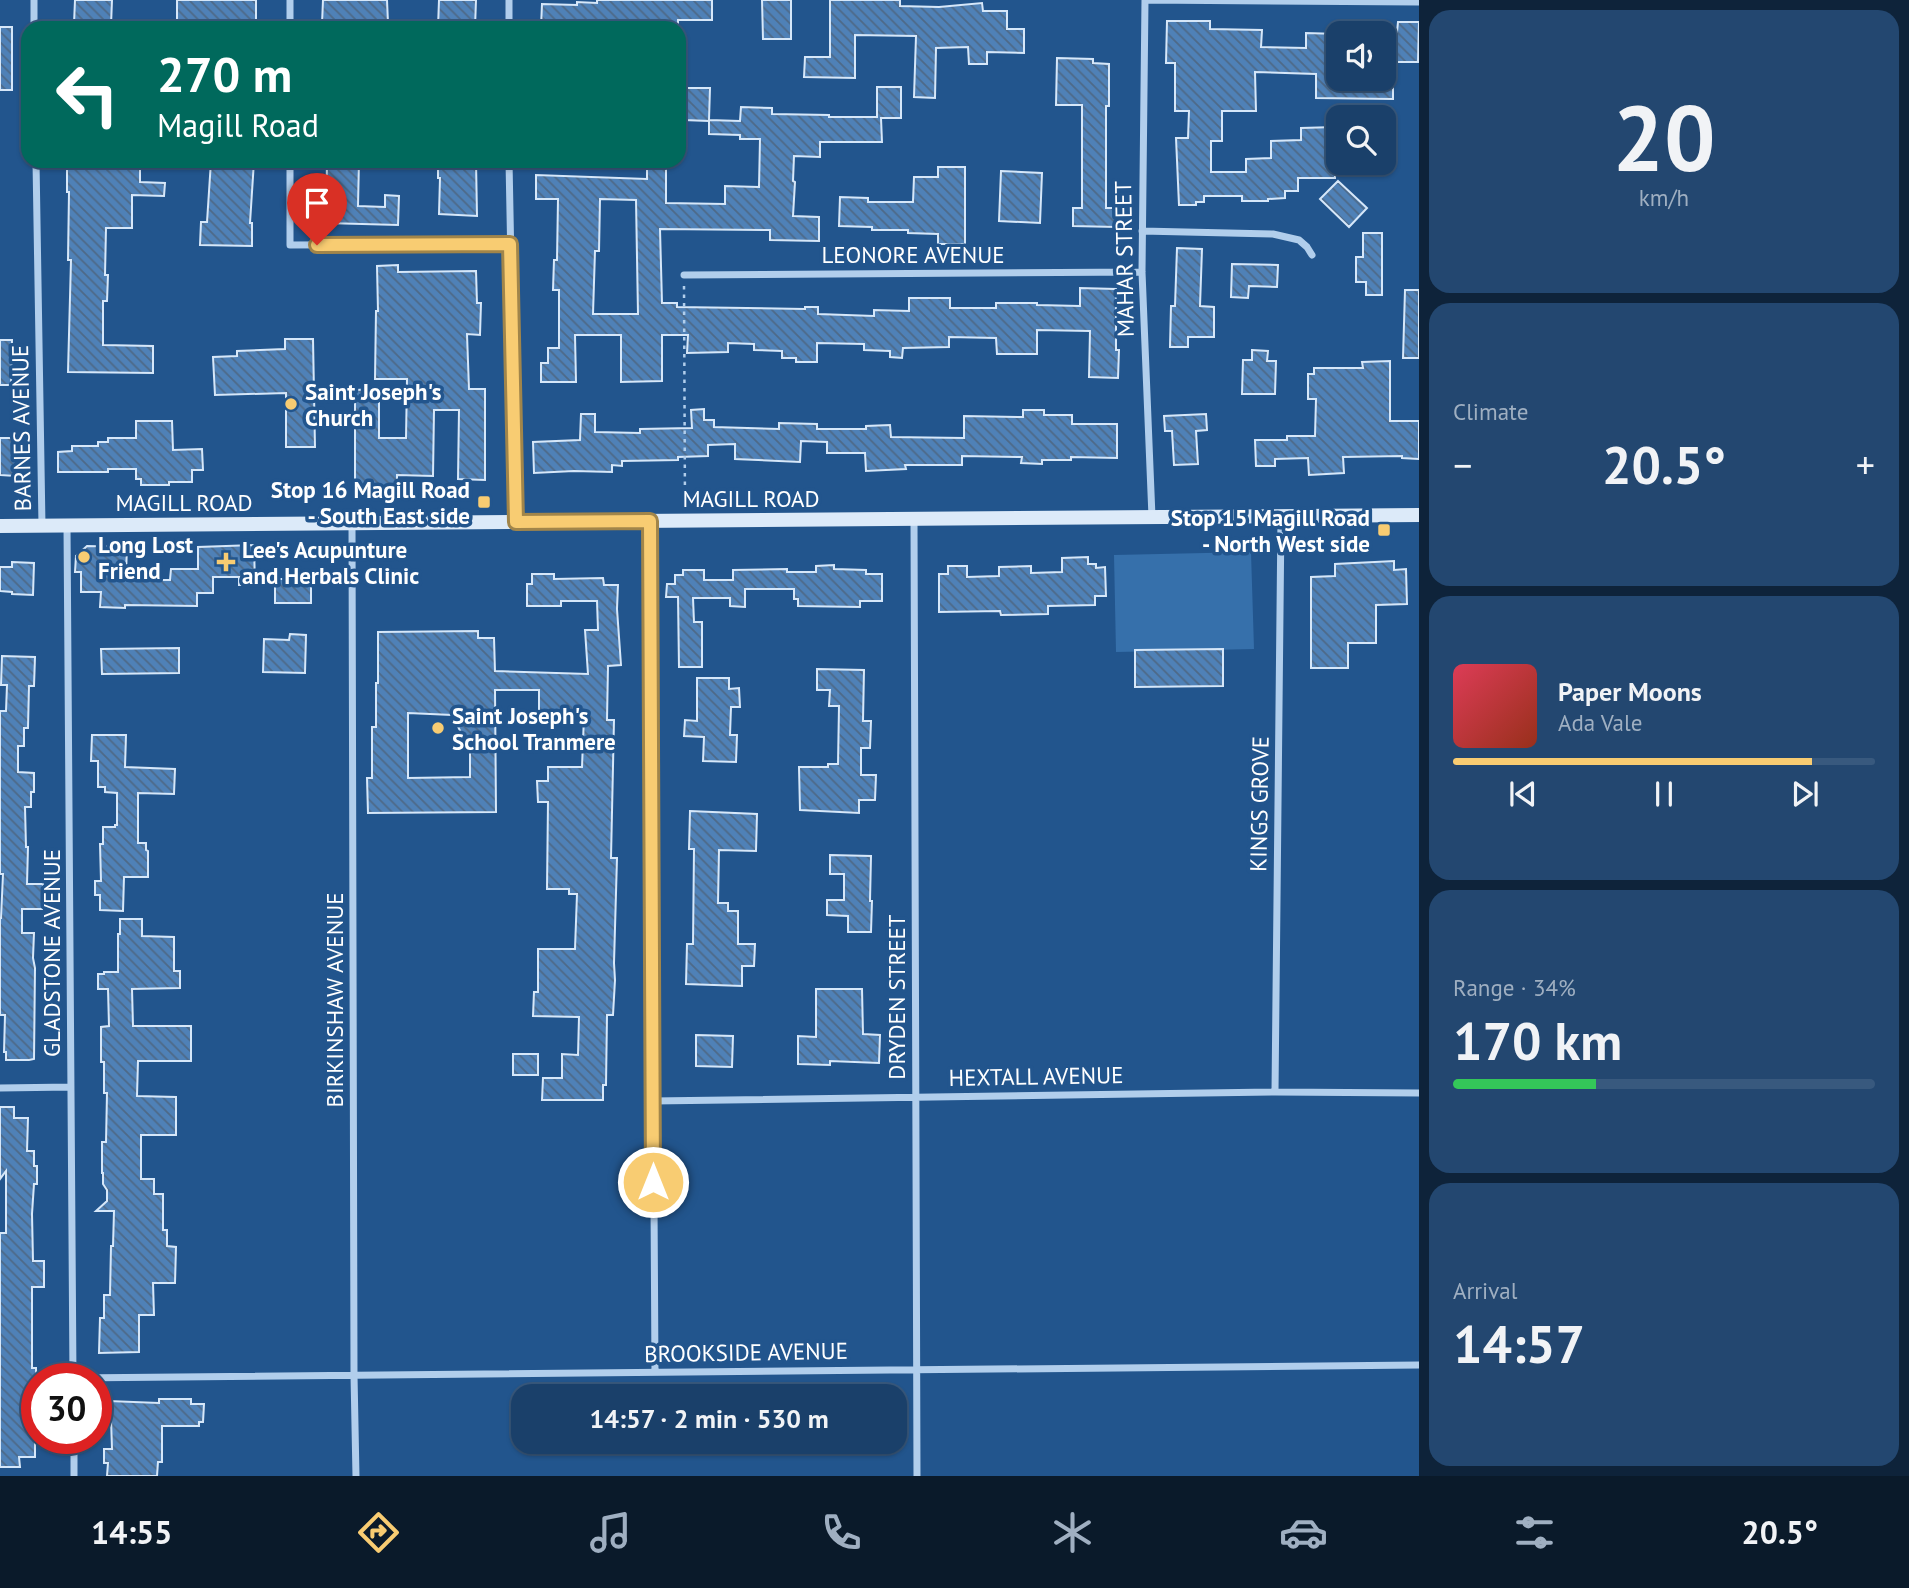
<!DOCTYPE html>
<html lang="en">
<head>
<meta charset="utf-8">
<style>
	body { margin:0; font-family:"PT Sans",sans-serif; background:#234770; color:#f1f3f6; height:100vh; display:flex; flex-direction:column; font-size:26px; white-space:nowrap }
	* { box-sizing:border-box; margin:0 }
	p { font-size:23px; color:#9fafc1 }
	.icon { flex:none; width:38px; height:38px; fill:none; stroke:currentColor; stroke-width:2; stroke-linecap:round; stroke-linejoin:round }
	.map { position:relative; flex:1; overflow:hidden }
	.panel { display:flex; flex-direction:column; gap:10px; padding:10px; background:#0e233a; width:490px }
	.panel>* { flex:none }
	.banner { position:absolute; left:21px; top:21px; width:665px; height:147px; border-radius:21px; box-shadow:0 2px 5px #0004,0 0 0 2px #38597e; background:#00695c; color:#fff; overflow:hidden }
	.fabs { position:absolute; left:1326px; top:21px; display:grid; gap:14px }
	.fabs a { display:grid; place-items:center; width:70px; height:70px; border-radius:14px; background:#1a406a; box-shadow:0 2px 5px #0004,0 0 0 2px #38597e; font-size:35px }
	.speed { position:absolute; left:21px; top:1363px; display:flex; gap:14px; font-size:35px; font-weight:700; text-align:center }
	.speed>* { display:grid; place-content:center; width:91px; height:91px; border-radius:50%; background:#1a406a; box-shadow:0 2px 5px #0004,0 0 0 2px #38597e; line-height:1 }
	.speed .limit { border:10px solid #d22; background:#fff; color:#111 }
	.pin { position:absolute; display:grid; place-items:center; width:60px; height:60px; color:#fff; margin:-72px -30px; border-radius:50% 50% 50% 0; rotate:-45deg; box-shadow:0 0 7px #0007 }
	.pin .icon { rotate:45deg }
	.me { position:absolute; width:77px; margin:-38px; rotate:0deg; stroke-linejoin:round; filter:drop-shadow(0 0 5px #0008) }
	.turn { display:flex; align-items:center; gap:24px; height:147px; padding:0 21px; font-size:32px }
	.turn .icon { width:91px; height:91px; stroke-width:2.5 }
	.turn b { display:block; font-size:49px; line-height:60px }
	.big { font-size:52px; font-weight:700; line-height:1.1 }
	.panel .card { flex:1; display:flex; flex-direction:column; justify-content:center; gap:10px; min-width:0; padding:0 24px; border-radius:21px; background:#234770 }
	.panel .dial { align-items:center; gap:0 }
	.dial b { font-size:91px; line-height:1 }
	.song { display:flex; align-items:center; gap:21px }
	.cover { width:84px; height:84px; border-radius:10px; background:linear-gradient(135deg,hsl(350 70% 55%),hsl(10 70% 35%)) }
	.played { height:7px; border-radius:4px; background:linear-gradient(90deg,#f8cc72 85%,#38597e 85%) }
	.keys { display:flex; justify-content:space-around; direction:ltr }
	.heat { display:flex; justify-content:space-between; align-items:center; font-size:38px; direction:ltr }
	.charge { height:10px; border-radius:5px; background:linear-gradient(90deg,#34c759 34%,#38597e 0) }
	.trip { position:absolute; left:511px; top:1384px; width:396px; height:70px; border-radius:21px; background:#1a406a; box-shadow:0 2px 5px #0004,0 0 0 2px #38597e; font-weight:700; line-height:70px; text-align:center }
	.dock { display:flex; height:112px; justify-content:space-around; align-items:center; background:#0a1a2a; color:#9fafc1 }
	.dock .icon { width:49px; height:49px }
	.dock .on { color:#f8cc72 }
	.dock b { font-size:32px; color:#f1f3f6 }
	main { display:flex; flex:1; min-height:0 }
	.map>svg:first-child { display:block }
</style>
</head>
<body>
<main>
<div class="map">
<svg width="1419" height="1476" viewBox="0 0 1419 1476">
	<defs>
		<pattern id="building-back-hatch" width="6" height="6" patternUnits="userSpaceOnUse" patternTransform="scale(1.75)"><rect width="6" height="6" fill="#4f81b7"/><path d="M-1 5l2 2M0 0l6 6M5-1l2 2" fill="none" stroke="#4e6987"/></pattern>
	</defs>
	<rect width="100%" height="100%" fill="#22558d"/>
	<path fill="#3670ab" d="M1251 552 1254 649 1116 652 1114 555Z"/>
	<path fill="url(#building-back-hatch)" stroke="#d6e7f9" stroke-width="2" fill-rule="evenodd" d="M75 0H112L111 25 74 24Z
		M177 0H256V20H177Z
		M323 0H387L388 23 322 24Z
		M439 0H476L475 28H438Z
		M597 0H712V20H678V28L541 27 542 4 577 5V2L597 3Z
		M762 0H791V39H763Z
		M830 0H900V6L939 7 982 3 983 11H1007V29H1024V53L987 52V64H969L968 47 936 48 935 98 914 97 916 36 855 35V78L804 77 805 57H830Z
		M1167 21H1210V29L1262 30 1261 47 1306 48V33L1339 34V79H1393V99L1316 98V74L1255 72 1256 111H1222V141H1211V172H1246V159L1271 158V141L1301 140V128L1335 127V178H1298V191H1285V198L1268 199V201H1242V196H1204V202H1196V205H1179L1176 138H1188L1189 111H1175V63H1166Z
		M1398 22H1419L1418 62H1384V32H1397Z
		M0 27H12V90H0Z
		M1057 58 1093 59V63L1109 64V106H1106V208H1116V227L1073 226V208H1082V105H1056Z
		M877 87H901V118H881L882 142H820V157L794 156 793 181 795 182 793 216 819 217V241L770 240V230L660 229 662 303H677V307L805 309V307H818V314L874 316V310L909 311V298H950V308H996V303H1037V305L1080 306V288L1116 289V350H1119L1118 378 1089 377 1090 331 1037 330V354H997L996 338 949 337V347L903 348 902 358 890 357V351L864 350V344L817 343V362H796V358H782V351L754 350V344L728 343V352L687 353 688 335H662V381L621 382V335H575L576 382H541V363H548V348H559V290H553L554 260H557L558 199H536V175L647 179V163H666V203L725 204V186L759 187 760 139H740V135L709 134V121L684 120 685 88H710L709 120 740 121 741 107 772 108V114L829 115V117H877ZM600 199 636 200 638 314H593L595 251H599Z
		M70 161H140V182L165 183 164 196 132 195V228H106L105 275H108L107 301H103V345L153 346V373L68 372 71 260H68L69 192H67V168H70Z
		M211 161H254L250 223H252V246L200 245 201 222H207Z
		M327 161H359L358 206 385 207V195L399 196 398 225 326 223Z
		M438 161H476L477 216 439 214 440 178H438Z
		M938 167H965V244H938V234L908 233V230H872V227L839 226 840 197 868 198V202H913L914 177H938Z
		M1001 171 1042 173 1040 223 999 221Z
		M1338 181 1367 208 1349 227 1320 199Z
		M1363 233H1382V295H1366V282H1356V257H1363Z
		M1177 248 1202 249 1200 306 1214 307V337H1188V347H1170L1171 306H1175Z
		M1232 264 1278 265 1277 287 1249 286 1248 298 1231 297Z
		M398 265V272L476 271 477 303H481L480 335 467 334 469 389H485V480L458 479 459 410H434L433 476 397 475V486H355V390L379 389V438H406L407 379H375L376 311H378L377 266Z
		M1405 290H1419V358H1403Z
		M285 339H313L315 447H286V393L215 395 213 357 237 356V351L285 349Z
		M0 340H12L11 385H0Z
		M1252 350 1268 351 1267 361H1276L1275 394H1242L1243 360H1252Z
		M1390 361V421H1419V459L1402 458V456L1343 457 1344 473 1309 475 1308 458 1275 459V466H1256L1255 440H1287V436H1315L1316 399H1308V374H1314V368H1363L1362 362Z
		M704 409V420H714V427L779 429V423L817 424V429H866V426L890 425 891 437 964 438V416L1023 417V410H1044V415H1072V424H1117V458L1071 457V460H1042V464L1021 463 1022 457 962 456V465H905L906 469 866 471 865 453H827V442L801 441 800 462 735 459V444L708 445V456L678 457V460L622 461V466L612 465V472L574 471 534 473 533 442 580 440 581 414H595V432L640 433V429L692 428 691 410Z
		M1206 414 1207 430 1196 431 1198 464 1174 465 1172 431H1165L1164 416Z
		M136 421H172L173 450 202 449 203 470H192V482H169V485H141V479H136V469H108V472H58V452L72 451V446H98V442H108V438H136Z
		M0 438H14L13 452H25V468H15V476L0 475Z
		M254 545 255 585H239V577H213V593H197V606L125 605V608L100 607 101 592H81V572H75L76 556 87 546 127 547 126 573H143V580H170L171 569H198V547Z
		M1088 557V564H1096V568L1105 567 1106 596H1095V605L1048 606V614L1001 615 1000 611 939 612V574H948V566H967V577L999 576V567L1031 566V573L1062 572V558Z
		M1394 561V570L1406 569 1407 604 1376 605V643H1348V668H1311V577L1335 576V564Z
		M12 562 34 563 33 595 12 594V592L0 591V567H12Z
		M834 565V569L866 570V574H882V601H860V607L798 606V599H794V589H745V607L730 606V598H693L694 622H702V667H679L678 597H666L667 584H675V575H683V570H704V580H733V570L787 569V572H816V566Z
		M532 574H554V579L603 578 604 585H618L617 609 621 665 608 666 607 720H614L611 858H617L614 963 615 980 613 1015H607L606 1085H603V1100H542L543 1078H562V1054L578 1055 579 1017 533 1016 534 992H538V949H575L577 894H569V889H547L548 802H538L537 781H548V767H582L584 716 539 715V690H495L496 812 368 813 367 778H372V727H376V683H378V632L478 631V638H494L495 671 588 674 585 630H598L597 601H561V606H527V584H532ZM408 713 452 715 470 750V777L408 778Z
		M288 578H311V603H275V579H288Z
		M290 634 306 635 305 673 263 672 264 639 289 640Z
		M179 648V673L102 674 101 649Z
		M1223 649V686L1135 687V650Z
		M2 656 35 657 34 686H29L28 728H24V746H18V772L34 773V792H31V807H25L26 847H28L27 884H43L42 909H22V933H34L33 958 35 968 34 1059 29 1060H6V1052H4L5 1015H0V918H1L3 874H0V711H6L7 685H1Z
		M817 669 864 670 863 721H871L870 748H861V775H876L875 800H859V813L800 810 799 767H828V764H838L839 706H829L830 690H817Z
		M697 678H729V689L739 688 740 707H731L730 735H737L736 762 703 761 704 737 684 736 685 720 697 721Z
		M92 735H126L125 767 175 769 174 794 138 793V843H146V850L148 851V877H124L123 911 100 910V895H95V881H101L100 844H103V827H115V825H117V793L105 792V787H98V761H91Z
		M690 811 757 814 756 851 719 850 718 903H728V911H738V944H755L754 966H742V986L686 984 687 944H693L694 849H689Z
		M830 855 871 856 870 901H872L871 932H848V916L827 915V900H844V874H830Z
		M120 919H142V936L174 937V971H180V988L132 989 133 1026H191V1061H138L137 1096 176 1097V1135H141V1179H154V1194H163V1230H167V1246L176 1247 175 1283H153L154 1315H139V1352L99 1353 100 1318H104V1295H110L111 1246H113L114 1211H96L107 1201V1190L103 1184V1173H102V1142H106L107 1093H104V1062H101V1027L109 1026 108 989H98V974H104V972H118V934H120Z
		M816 989H862L863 1034 880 1035 879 1063 830 1061V1065L798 1064V1036L816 1037Z
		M696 1035 733 1036 732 1067 696 1066Z
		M513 1054H538V1075H513Z
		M0 1107H14V1118H28L27 1151H34V1166H37V1184H34L32 1214 33 1261H44V1287H32V1368H36L37 1438H35V1457H19L20 1467H0V1233H6V1171L0 1179Z
		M159 1399H191V1404H204L203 1422H199V1426H162V1462H158L157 1476H107L108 1463H104V1449H112L111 1419H109V1401L159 1403Z"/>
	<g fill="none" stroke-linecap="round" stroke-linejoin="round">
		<path stroke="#b1ceec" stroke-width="2.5" stroke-dasharray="3.5 5" stroke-linecap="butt" d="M684 286 685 507"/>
		<path stroke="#b1ceec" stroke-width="7" d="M34 0V28
			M509 0V28
			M1145 0 1142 272 1152 517
			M1145 0 1419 2
			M290 28V0
			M36 161 42 526
			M290 161V245L510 244
			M509 161 516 522
			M1142 231 1273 234 1299 240 1307 247 1312 255
			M684 275 1142 272
			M914 520 917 1476
			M650 521 655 1372
			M352 524 354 1375 356 1476
			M67 526 73 1379
			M0 1088 71 1087
			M1275 1092 1281 516
			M653 1101 1275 1092 1419 1093
			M73 1378 1419 1365
			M74 1438V1476"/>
		<path stroke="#dceaf9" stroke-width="14" d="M0 526 1419 515"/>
	</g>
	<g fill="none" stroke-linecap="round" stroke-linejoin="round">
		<g stroke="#a1854a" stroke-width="18">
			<path id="route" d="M317 245 510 244 516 522 650 521 653 1182"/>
		</g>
		<use href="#route" stroke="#f8cc72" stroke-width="12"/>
	</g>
	<g fill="#f8cc72" stroke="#22558d" stroke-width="2.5">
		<circle cx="291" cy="404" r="7"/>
		<rect x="477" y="495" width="14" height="14" rx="3.5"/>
		<rect x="1377" y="523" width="14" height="14" rx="3.5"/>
		<circle cx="84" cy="557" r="7"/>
		<path d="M222.5 551.5h7v7h7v7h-7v7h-7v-7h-7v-7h7z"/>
		<circle cx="438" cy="728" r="7"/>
	</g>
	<g text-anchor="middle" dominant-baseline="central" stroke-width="7" stroke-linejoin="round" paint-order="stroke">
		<g font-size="23" fill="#fff" stroke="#22558d">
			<text x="913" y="254">LEONORE AVENUE</text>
			<text transform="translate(1124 259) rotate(-91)">MAHAR STREET</text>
			<text transform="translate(21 428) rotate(-91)">BARNES AVENUE</text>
			<text x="751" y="498">MAGILL ROAD</text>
			<text x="184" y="502">MAGILL ROAD</text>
			<text transform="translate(1259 804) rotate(-89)">KINGS GROVE</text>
			<text transform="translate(51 953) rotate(-90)">GLADSTONE AVENUE</text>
			<text transform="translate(896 997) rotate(-90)">DRYDEN STREET</text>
			<text transform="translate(334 1000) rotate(-90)">BIRKINSHAW AVENUE</text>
			<text transform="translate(1036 1076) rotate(-1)">HEXTALL AVENUE</text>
			<text transform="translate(746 1352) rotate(-1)">BROOKSIDE AVENUE</text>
		</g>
		<g font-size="23" font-weight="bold" fill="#fff" stroke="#22558d" text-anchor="start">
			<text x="305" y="391">Saint Joseph's<tspan x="305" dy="26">Church</tspan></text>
			<text x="470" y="489" text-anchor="end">Stop 16 Magill Road<tspan x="470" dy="26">- South East side</tspan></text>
			<text x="1370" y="517" text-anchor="end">Stop 15 Magill Road<tspan x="1370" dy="26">- North West side</tspan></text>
			<text x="98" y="544">Long Lost<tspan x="98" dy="26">Friend</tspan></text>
			<text x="242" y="549">Lee's Acupunture<tspan x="242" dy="26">and Herbals Clinic</tspan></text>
			<text x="452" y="715">Saint Joseph's<tspan x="452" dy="26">School Tranmere</tspan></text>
		</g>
	</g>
</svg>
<div class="fabs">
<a><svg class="icon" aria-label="sound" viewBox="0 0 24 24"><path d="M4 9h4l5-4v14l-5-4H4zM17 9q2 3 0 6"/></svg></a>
<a><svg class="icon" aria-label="search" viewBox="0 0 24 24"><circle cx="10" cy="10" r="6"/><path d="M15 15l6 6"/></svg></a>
</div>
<div class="speed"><div class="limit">30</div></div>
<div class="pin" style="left:317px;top:245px;background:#d93025"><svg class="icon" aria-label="arrive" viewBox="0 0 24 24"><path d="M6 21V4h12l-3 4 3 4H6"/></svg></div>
<svg class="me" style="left:653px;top:1182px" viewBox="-20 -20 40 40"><circle r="17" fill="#f8cc72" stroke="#fff" stroke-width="3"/><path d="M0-11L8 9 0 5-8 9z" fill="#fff"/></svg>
<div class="trip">14:57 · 2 min · 530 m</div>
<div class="banner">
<div class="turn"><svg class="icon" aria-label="left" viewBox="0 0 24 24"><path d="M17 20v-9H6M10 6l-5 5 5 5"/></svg><div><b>270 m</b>Magill Road</div></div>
</div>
</div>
<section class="panel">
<div class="card dial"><b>20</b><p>km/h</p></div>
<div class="card"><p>Climate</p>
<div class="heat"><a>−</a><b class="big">20.5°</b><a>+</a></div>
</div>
<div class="card">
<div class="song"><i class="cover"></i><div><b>Paper Moons</b><p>Ada Vale</p></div></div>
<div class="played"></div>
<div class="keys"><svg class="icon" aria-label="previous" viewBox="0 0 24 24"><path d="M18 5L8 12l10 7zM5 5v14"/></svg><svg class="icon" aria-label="pause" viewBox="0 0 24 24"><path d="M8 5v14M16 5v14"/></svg><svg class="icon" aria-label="next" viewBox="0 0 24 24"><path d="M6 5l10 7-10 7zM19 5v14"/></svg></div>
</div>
<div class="card"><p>Range · 34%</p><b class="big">170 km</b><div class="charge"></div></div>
<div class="card"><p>Arrival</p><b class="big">14:57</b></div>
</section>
</main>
<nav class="dock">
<b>14:55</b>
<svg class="icon on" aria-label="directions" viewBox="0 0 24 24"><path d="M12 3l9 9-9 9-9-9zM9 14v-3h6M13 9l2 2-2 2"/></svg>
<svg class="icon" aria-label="music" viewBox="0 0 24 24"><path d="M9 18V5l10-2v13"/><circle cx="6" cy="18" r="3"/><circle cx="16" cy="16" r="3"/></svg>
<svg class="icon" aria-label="phone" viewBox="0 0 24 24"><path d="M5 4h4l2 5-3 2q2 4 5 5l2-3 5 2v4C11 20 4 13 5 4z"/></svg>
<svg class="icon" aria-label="climate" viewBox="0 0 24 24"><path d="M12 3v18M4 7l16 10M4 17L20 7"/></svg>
<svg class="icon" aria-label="car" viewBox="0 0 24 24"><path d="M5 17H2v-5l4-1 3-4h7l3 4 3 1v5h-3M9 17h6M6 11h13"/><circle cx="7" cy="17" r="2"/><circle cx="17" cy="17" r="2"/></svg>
<svg class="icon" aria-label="filters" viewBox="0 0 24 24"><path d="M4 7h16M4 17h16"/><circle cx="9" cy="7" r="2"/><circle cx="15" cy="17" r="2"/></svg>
<b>20.5°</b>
</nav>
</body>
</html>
